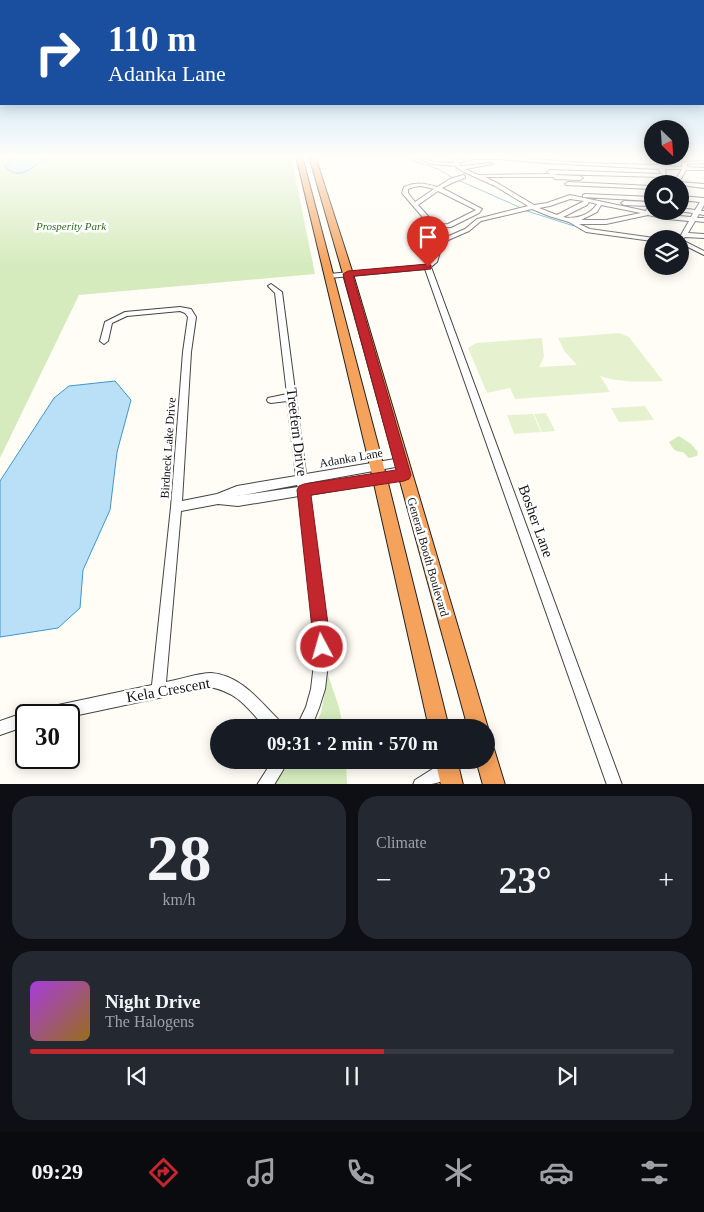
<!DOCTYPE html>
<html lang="en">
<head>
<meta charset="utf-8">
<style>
	body { margin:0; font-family:"Times New Roman",serif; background:#242831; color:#f1f3f6; height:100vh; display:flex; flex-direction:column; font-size:19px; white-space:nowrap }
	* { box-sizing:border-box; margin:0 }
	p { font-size:16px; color:#9ea1a6 }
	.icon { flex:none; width:28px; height:28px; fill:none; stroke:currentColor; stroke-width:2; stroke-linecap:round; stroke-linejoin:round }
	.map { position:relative; height:784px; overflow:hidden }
	.drawer { display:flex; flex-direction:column; gap:12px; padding:12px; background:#0d0f14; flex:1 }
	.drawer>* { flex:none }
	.hud { position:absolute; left:0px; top:0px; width:705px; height:105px; box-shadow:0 2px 12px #0003; background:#1a4fa0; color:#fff; overflow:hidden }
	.needle { width:32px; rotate:155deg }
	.fabs { position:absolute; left:644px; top:120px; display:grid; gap:10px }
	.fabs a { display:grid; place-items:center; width:45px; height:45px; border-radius:50%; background:#171b24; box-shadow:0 2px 12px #0003; font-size:25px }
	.speed { position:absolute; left:15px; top:704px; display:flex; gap:10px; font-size:25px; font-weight:700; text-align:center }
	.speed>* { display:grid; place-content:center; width:65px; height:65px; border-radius:50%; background:#171b24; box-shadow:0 2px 12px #0003; line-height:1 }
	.speed .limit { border:2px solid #111; border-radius:8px; background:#fff; color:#111 }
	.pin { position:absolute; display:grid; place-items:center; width:42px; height:42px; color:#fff; margin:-51px -21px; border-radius:50% 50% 50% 0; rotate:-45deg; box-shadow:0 0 5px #0007 }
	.pin .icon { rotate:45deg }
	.me { position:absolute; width:55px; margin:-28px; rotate:354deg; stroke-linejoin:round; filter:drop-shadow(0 0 4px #0008) }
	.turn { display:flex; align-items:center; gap:18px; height:105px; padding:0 25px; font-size:22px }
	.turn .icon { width:65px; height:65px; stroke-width:2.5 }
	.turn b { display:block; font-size:35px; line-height:42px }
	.big { font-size:38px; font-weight:700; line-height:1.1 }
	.drawer .tile { flex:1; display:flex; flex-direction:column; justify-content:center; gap:8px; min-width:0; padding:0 18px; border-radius:20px; background:#242831 }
	.drawer .dial { align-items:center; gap:0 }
	.dial b { font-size:65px; line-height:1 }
	.song { display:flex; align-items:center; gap:15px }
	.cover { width:60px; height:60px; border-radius:8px; background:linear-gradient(135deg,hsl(280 70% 55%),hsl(40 70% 35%)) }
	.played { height:5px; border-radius:2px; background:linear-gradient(90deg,#c4262e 55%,#363941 55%) }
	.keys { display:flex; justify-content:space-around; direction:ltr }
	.heat { display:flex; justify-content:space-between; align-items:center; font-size:28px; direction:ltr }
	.drawer .tiles { flex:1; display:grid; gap:12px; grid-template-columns:1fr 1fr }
	.tile:last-child { grid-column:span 2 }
	.trip { position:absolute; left:210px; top:719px; width:285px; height:50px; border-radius:25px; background:#171b24; box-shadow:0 2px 12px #0003; font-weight:700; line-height:50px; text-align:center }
	.tabs { display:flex; height:80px; justify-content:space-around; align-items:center; background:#090b0e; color:#9ea1a6 }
	.tabs .icon { width:35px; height:35px }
	.tabs .on { color:#c4262e }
	.tabs b { font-size:22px; color:#f1f3f6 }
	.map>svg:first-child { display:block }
</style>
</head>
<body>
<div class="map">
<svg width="704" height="785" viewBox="0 0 704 785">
	<rect width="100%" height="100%" fill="#fffdf5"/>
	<path fill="#d5ebbd" d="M0 156H291L315 274 79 295 0 458Z
		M679 436 691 444 698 452 697 456 689 458 683 452C675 452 673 449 669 442Z
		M328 675 339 707 343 727H314L321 713Z
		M292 760H346L347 784 273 785Z"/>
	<path fill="#e6f2cf" d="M619 333 629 337 663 381C642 382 621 383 600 376L610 392 515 399 510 388 487 393 468 348 476 343 542 338 544 357 539 367 577 365 565 352 558 338Z
		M645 406 654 420 619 422 611 408Z
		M546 413 555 431 542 432 534 414Z
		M533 414 541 432 514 434 507 415Z"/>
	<path fill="#b9e0f7" stroke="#3f96cf" d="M13 156H50C34 164 22 183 5 167Z
		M115 381 131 400 117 452 110 510 83 570 80 608 58 628 0 637V481L54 398 69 386Z"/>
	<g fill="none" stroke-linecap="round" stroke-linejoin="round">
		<path stroke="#3f96cf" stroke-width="1" d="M400 156 438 169 453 178
			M458 180 519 207
			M527 211 574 226"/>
		<g stroke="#444" stroke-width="2">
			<path id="minor" d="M413 156H419L433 162 453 163V161C482 150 516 158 546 160 583 164 621 164 658 165L653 156H658L663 166 682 167V162L704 161V163L687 164V167L704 168V170H686L679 182 704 184V188L673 184 682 169H665L666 177 665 184H659L661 177 554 174 555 175 580 176 583 178 580 180 555 179 553 177H485L499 184 534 205 547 203 570 195 646 211 648 206 624 205 621 203 624 201 652 202 651 212 667 215 691 217 693 213 678 211H680V208L695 210 700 202 680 200V196L704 198V205L701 211H704V215L699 214 697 218H704V222L695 221 688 233 704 234V238L685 237 682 240 704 251V255L680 243V239H675L681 235 689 221 667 219 648 215 606 224H579L590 229 654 238 655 239H652V241L586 232 569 222 549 216 532 209 481 221 469 231 446 241 441 249 437 262 431 267 622 785H607L425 269 329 278 326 276 329 274 426 265 431 261 435 249 442 239 465 229 477 219 528 206 495 186 464 172 455 166 432 164ZM473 159H499L546 163 659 169 661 174 550 170 547 172 550 174 478 175 465 169 493 164 491 163 461 166 458 163ZM570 199 584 201 557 215 539 208 550 206ZM589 202 597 204C590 215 575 220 563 217L587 205ZM601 205 641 213 606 220H581L597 212Z
				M463 175 465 176V178L454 182 442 188 482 209 479 213 451 227 432 228 402 193 404 187C416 182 425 183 437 187L450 179ZM421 186 434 189 415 202 408 193V189L414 187ZM438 191 476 210 448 224 436 225 418 205Z
				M568 182 652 186V189L566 185 565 184Z
				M585 194 652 197V201L583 197V195Z
				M271 284 282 292 306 474 401 458 405 459 406 462 405 465 401 466 307 483 308 485 404 471 408 472 409 475 408 478 404 479 309 495 330 647 325 689 319 708 311 728H296L306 707 311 689 316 647 299 496 238 506 218 504 181 511 166 682C178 680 199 673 211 673 242 675 262 704 282 723L284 728H266C247 708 239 693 210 687L69 717V715H37L39 710 44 708 152 685 171 507 183 352 188 317 185 313 180 311 127 316 112 323 108 341 104 344 100 341 105 322 125 312 180 307 191 309 196 317 191 352 182 501 217 494 237 486 296 476 287 401 271 403 268 402 267 400 268 398 287 394 275 293 268 286ZM297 485 298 487 237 496H238Z
				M26 712 31 715H26V726L0 735V721Z
				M273 760H289L274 785H257Z
				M447 760 452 763 455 768C448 785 428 785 413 785L415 780Z"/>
		</g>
		<g stroke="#222" stroke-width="2">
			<path id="highway" d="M296 156H302L387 479 449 728H429L373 479Z
				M309 156H315L353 274 488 728 486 733V728H468L343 274Z
				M486 746 494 749 505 785H483L476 760H486Z
				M435 760H457L463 785H441Z"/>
		</g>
		<use href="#minor" fill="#fff" fill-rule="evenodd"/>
		<use href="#highway" fill="#f5a25d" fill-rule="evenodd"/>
	</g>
	<linearGradient id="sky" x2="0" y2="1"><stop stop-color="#95c6ee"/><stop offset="0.59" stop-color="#fffefa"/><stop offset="1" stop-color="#fffefa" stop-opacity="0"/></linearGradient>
	<rect width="704" height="266" fill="url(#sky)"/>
	<path fill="#c4262e" stroke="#7f191e" d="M428 264 431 265V269L353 276 411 475 409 479 404 481 311 495 331 647 328 653 322 655 317 653 314 647 297 490 299 486 304 484 396 470 343 274 348 271Z"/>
	<g text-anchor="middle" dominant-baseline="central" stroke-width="5" stroke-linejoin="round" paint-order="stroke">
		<g font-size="11" font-style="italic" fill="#2f6b1f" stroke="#fff">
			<text x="71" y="226">Prosperity Park</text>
		</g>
		<g font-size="12" fill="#111" stroke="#fff">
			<text transform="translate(168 448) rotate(-86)">Birdneck Lake Drive</text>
			<text transform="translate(351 458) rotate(-10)">Adanka Lane</text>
			<text transform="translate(428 557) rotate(74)">General Booth Boulevard</text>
		</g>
		<g font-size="15" fill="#111" stroke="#fff">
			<text transform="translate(297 432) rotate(83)">Treefern Drive</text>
			<text transform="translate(536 521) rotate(70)">Bosher Lane</text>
			<text transform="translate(168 690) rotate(-10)">Kela Crescent</text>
		</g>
	</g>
</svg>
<div class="fabs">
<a><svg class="needle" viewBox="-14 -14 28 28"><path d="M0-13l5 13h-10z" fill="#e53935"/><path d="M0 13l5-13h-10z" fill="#9ea1a6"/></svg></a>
<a><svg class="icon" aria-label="search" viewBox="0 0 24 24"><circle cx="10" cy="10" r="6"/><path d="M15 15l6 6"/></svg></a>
<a><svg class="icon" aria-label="layers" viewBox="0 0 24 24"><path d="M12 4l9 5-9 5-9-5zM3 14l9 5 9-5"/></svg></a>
</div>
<div class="speed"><div class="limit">30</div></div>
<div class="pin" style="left:428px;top:267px;background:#d93025"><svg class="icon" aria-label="arrive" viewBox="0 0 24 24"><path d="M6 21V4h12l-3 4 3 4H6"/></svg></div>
<svg class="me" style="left:322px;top:647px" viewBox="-20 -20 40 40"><circle r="17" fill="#c4262e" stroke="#fff" stroke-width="3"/><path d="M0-11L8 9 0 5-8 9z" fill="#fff"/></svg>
<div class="trip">09:31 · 2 min · 570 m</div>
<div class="hud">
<div class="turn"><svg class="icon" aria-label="right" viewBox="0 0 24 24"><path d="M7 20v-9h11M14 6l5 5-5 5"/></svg><div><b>110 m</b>Adanka Lane</div></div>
</div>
</div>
<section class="drawer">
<div class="tiles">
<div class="tile dial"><b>28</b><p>km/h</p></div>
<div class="tile"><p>Climate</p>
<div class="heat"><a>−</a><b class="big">23°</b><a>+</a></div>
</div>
<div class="tile">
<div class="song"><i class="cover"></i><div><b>Night Drive</b><p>The Halogens</p></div></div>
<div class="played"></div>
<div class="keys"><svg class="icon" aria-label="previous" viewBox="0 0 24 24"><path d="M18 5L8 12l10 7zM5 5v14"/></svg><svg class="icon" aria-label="pause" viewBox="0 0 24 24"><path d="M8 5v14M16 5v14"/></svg><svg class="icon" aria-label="next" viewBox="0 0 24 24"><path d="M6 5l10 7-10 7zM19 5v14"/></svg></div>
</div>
</div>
</section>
<nav class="tabs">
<b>09:29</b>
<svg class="icon on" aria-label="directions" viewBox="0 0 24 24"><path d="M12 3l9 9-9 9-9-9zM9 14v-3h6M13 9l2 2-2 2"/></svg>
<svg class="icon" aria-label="music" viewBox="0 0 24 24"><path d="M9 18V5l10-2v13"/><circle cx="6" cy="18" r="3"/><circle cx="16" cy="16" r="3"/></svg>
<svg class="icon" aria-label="phone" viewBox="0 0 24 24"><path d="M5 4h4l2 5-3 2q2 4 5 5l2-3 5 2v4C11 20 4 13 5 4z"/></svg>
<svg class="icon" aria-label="climate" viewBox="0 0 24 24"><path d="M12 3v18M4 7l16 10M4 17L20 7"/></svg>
<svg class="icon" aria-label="car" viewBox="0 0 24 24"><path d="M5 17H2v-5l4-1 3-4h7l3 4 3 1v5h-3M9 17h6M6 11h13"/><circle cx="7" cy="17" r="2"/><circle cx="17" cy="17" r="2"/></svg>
<svg class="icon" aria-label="filters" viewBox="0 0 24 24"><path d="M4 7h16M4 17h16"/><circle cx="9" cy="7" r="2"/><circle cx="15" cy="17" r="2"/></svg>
</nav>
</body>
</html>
